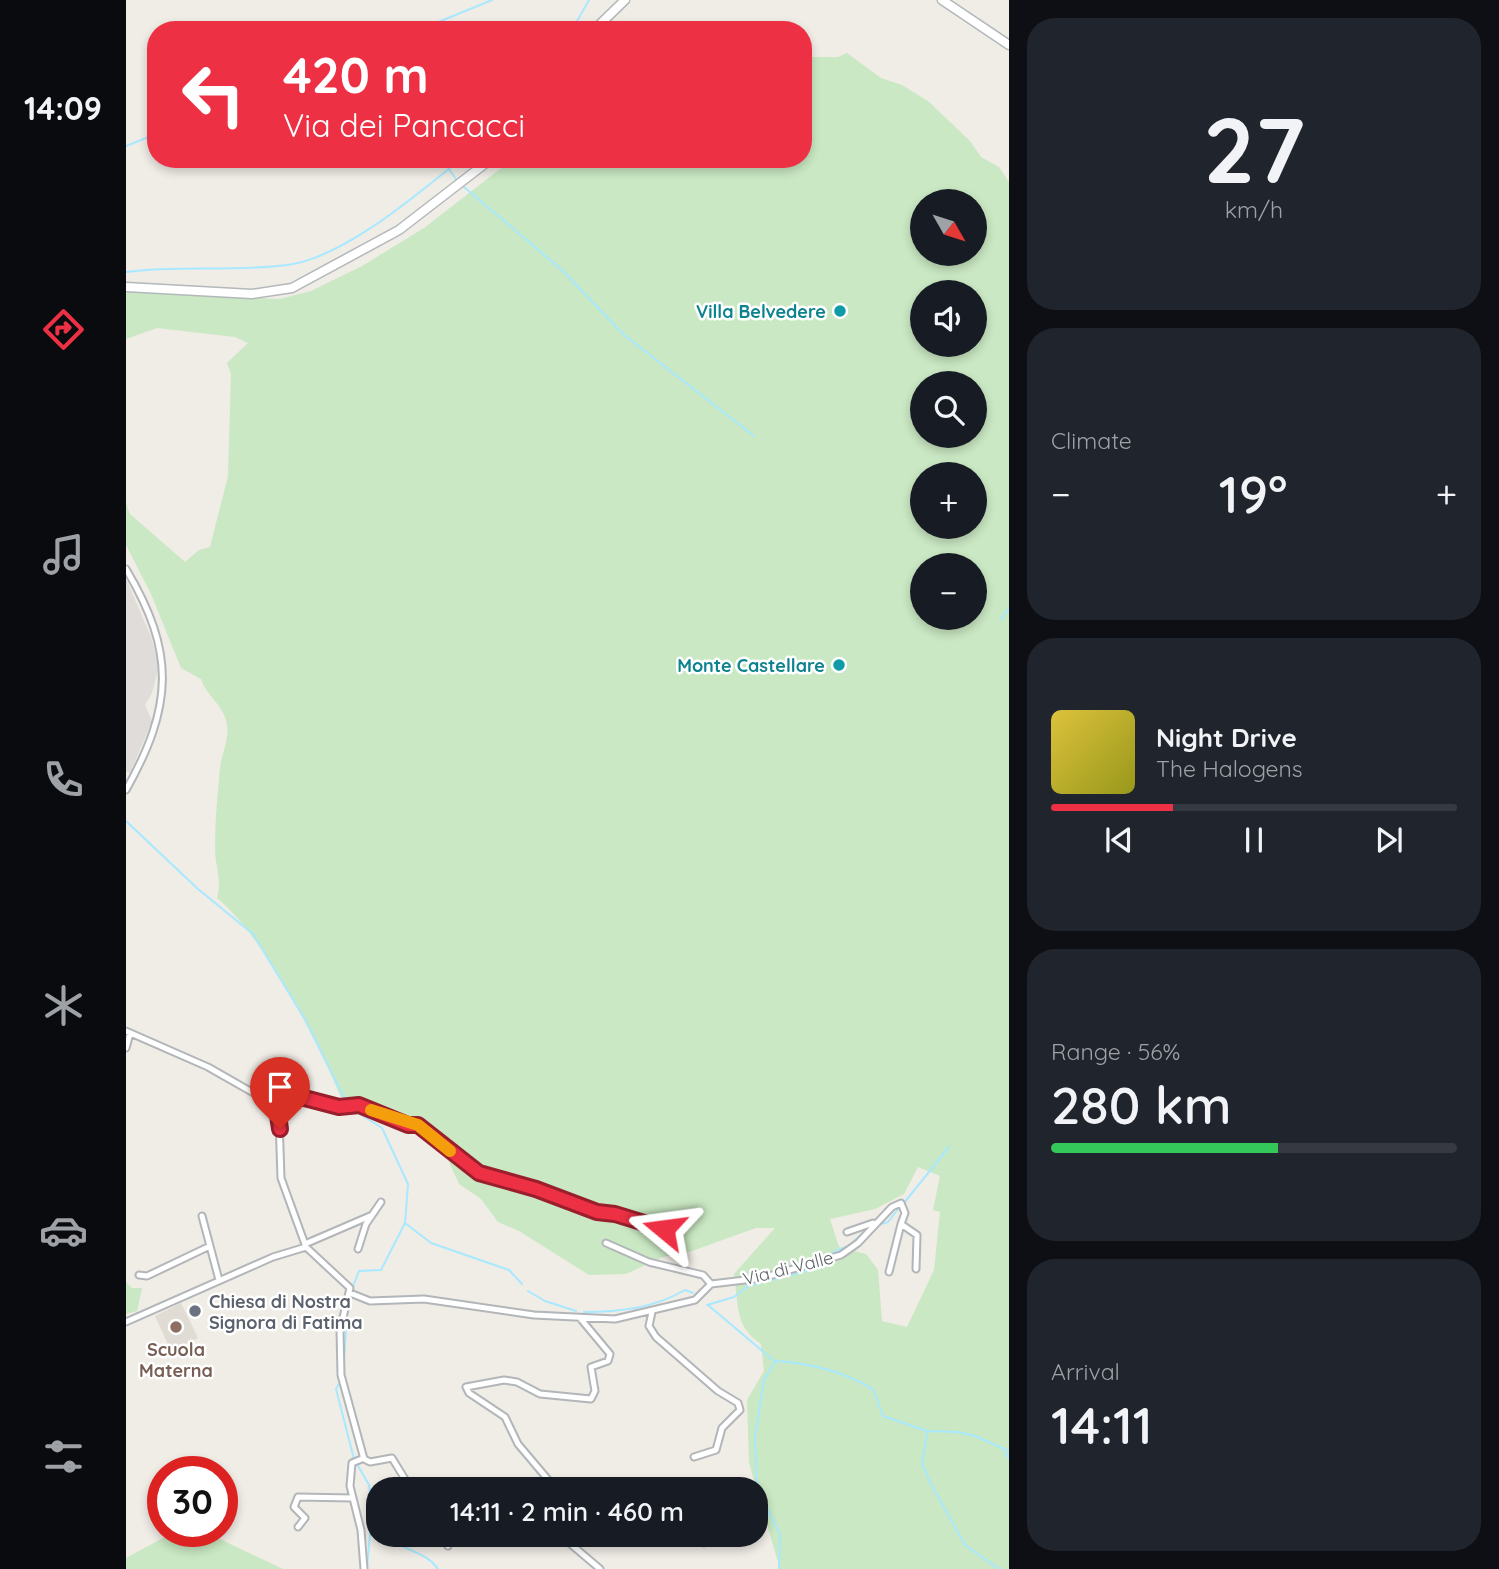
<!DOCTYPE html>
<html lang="en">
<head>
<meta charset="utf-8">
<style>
	body { margin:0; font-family:Quicksand,sans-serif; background:#20242c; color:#f1f3f6; height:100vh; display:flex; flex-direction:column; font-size:26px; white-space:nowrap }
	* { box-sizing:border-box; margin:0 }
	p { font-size:23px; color:#9ea1a6 }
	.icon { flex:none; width:38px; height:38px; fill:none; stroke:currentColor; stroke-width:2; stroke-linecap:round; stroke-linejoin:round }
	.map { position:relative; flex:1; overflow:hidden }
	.sheet { display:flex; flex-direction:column; gap:18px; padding:18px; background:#0d0f14; width:490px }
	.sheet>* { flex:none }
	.top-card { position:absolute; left:21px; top:21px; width:665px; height:147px; border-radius:28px; box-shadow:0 4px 10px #0003; background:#ed3044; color:#fff; overflow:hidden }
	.needle { width:46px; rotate:129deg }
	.controls { position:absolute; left:784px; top:189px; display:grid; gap:14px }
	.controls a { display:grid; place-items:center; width:77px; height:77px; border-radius:50%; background:#171b24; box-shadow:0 4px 10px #0003; font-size:35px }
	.speed { position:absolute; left:21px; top:1456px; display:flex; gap:14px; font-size:35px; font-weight:700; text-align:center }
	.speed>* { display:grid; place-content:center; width:91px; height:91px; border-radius:50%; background:#171b24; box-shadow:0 4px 10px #0003; line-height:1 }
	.speed .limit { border:10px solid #d22; background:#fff; color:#111 }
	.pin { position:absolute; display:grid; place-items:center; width:60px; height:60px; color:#fff; margin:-72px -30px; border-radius:50% 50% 50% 0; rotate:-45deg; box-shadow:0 0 7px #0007 }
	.pin .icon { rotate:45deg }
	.me { position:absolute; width:77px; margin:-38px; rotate:286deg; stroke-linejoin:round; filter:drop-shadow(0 0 5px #0008) }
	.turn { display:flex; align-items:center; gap:24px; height:147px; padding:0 21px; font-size:32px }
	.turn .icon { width:91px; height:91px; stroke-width:2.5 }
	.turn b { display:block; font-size:49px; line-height:60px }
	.big { font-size:52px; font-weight:600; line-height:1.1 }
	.sheet .card { flex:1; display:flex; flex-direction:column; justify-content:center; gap:10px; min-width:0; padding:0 24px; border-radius:28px; background:#20242c }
	.sheet .dial { align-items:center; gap:0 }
	.dial b { font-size:91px; line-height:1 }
	.song { display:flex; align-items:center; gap:21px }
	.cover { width:84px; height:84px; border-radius:10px; background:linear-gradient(135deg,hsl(50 70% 55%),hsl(60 70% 35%)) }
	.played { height:7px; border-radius:4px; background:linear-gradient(90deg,#ed3044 30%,#363941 30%) }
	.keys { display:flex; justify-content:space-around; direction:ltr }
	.heat { display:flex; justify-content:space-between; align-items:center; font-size:38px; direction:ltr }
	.charge { height:10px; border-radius:5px; background:linear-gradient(90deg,#34c759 56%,#363941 0) }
	.trip { position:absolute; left:240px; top:1477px; width:402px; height:70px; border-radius:28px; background:#171b24; box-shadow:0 4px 10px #0003; font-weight:600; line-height:70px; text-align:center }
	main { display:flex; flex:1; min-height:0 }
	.menu { display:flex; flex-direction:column; width:126px; justify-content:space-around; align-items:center; background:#090b0e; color:#9ea1a6 }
	.menu .icon { width:49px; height:49px }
	.menu .on { color:#ed3044 }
	.menu b { font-size:32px; color:#f1f3f6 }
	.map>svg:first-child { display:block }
</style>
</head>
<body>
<main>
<nav class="menu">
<b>14:09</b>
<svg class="icon on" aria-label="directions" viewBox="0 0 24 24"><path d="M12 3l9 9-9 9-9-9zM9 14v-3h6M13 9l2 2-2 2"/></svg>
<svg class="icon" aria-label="music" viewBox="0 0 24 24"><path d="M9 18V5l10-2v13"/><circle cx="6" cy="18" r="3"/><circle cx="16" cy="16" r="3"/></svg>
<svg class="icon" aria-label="phone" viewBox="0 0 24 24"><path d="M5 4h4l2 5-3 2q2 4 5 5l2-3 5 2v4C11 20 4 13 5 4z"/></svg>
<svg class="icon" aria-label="climate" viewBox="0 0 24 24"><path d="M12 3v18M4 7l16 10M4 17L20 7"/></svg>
<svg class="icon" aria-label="car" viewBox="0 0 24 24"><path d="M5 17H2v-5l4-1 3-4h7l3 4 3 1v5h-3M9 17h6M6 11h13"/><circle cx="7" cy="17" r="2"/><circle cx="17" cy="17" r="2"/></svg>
<svg class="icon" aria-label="filters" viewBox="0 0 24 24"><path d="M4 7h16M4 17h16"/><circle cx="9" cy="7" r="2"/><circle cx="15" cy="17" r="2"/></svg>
</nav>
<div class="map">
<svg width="883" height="1569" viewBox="0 0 883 1569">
	<rect width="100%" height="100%" fill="#f0ece6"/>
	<path fill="#dfdcd9" d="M0 579 25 637 33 666 26 693 19 705 26 721 4 773 0 771Z"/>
	<path fill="#e0dcd4" d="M55 1303 72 1338 45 1351 29 1316Z"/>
	<path fill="#cae8c3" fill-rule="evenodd" d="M721 53 755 78 776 85 802 101 844 141 855 157 873 167 883 182V1569H654L623 1463 621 1400 638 1371 635 1344C608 1326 613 1305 608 1274L649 1228H630L563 1252 537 1257 500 1274 463 1275 393 1231 372 1222 355 1199 333 1184 319 1153 290 1121 226 1101 218 1104C193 1045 140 938 91 898 95 886 92 873 90 861 87 838 92 793 94 768 96 752 105 737 100 720 95 703 80 695 75 679L55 668 25 594 0 545V503L4 514 59 562 73 550 84 547 102 476 105 374 101 363 122 343 109 337 31 328 0 339V292L154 299 185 291 236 266 298 228 387 159H677V57H712ZM796 201H849V254H796ZM796 292H849V345H796ZM796 383H849V436H796ZM796 474H849V527H796ZM796 565H849V618H796ZM792 1167 814 1176 807 1210 814 1212 808 1270 781 1327 756 1321 752 1270 740 1254 713 1247 704 1219 749 1209 778 1194Z
		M0 1282 6 1288H16L11 1311 0 1314Z
		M50 1531H77L157 1569H0V1558Z"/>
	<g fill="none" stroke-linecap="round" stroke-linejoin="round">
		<path stroke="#a8e9ff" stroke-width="2" d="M293 30 366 0
			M446 30 463 0
			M0 146 30 134
			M323 169 330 179
			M338 187 436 270 497 334 628 436
			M0 272C53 265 108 272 161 265 218 258 291 194 335 159
			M875 620 883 608
			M0 821 72 889 127 934 180 1021 220 1102
			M223 1107 256 1128 282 1184 279 1223 255 1270 233 1271 226 1289
			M778 1203 823 1147
			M279 1223 305 1243 383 1270 396 1284
			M752 1225 762 1222 772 1209
			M708 1252 724 1245 742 1228
			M402 1291 419 1301 450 1311
			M581 1305 608 1297 622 1286 704 1265
			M582 1305 647 1360
			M458 1312C494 1312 528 1308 559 1290L567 1293
			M649 1361C685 1363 716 1371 747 1389L757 1416 801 1431 832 1432 849 1436 883 1451
			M649 1362 638 1380 629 1437 631 1488 654 1534 653 1569
			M217 1375 221 1316 226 1295
			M215 1380 210 1389 228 1459
			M801 1433 796 1464 806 1486 839 1545 873 1569
			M878 1452 883 1458
			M231 1464 243 1485 246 1511 241 1569
			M247 1512 252 1520
			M262 1535C276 1552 299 1550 312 1569"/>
		<g stroke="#b2b6b9" stroke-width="9">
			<path id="street" d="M0 569C50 653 47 706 0 790
				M0 1031 82 1067 145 1103 153 1119 155 1178 180 1247 224 1288 214 1330 215 1375 238 1459 244 1462 266 1458 285 1489
				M0 1048 4 1033
				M145 1103 167 1095 213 1107 230 1104 282 1125H292L353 1173 410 1189 471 1212 489 1214 538 1229
				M76 1216 93 1280
				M721 1232 747 1223
				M480 1243 523 1262 577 1275 585 1284
				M179 1244 244 1216
				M232 1249 240 1224 255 1202
				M763 1272 775 1224
				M13 1275 21 1276 84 1246
				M224 1293 244 1301 298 1299 408 1315 489 1319 569 1300 585 1284 636 1278 715 1255 732 1243 766 1207 775 1203 779 1213 775 1224 791 1235 790 1269
				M526 1312 523 1326 530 1337 592 1391 612 1403 614 1410 596 1428 590 1450 568 1457
				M0 1322 147 1257 180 1247
				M430 1489 392 1444 379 1417 343 1393 340 1387 378 1380 391 1382 414 1394 465 1399 469 1391 465 1367 482 1361 484 1354 454 1318
				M172 1527 179 1518 168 1507 172 1497 227 1498
				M314 1535 322 1546
				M434 1535 474 1569
				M454 1535 481 1540 486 1535
				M489 1535H497
				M557 1535 578 1543
				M238 1569 235 1530 224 1486 226 1463 238 1458"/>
		</g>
		<g stroke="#b3b8bb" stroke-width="11">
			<path id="secondary" d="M816 0 883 45
				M468 30 499 0
				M0 287 126 294 166 288 273 230 365 159"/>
		</g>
		<use href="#street" stroke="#fff" stroke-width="5"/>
		<use href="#secondary" stroke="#fff" stroke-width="8"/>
	</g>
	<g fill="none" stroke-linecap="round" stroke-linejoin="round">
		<g stroke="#9a1f2c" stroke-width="18">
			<path id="route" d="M154 1129 152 1115 145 1103 167 1095 213 1107 233 1105 282 1125H292L353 1173 410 1189 471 1212 489 1214 538 1229"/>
		</g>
		<use href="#route" stroke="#ed3044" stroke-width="12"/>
		<path stroke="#f59e0b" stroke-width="12" d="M245 1110 292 1125 324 1151"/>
	</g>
	<g fill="#0f9aa8" stroke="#fff" stroke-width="2.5">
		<circle cx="714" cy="311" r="7"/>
		<circle cx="713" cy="665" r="7"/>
	</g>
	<circle fill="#6b7280" stroke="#fff" stroke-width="2.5" cx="69" cy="1311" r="7"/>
	<circle fill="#8d6e63" stroke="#fff" stroke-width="2.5" cx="50" cy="1327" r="7"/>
	<g text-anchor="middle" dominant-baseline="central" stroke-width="5" stroke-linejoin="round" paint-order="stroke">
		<g font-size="18" font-weight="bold" fill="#0d838f" stroke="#fff" text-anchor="end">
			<text x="700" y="311">Villa Belvedere</text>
			<text x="699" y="665">Monte Castellare</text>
		</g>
		<g font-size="18" fill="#5e6467" stroke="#fff">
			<text transform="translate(662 1268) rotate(-14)">Via di Valle</text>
		</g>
		<g font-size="18" font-weight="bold" fill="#5b616d" stroke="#fff" text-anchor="start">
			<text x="83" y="1301">Chiesa di Nostra<tspan x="83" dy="21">Signora di Fatima</tspan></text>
		</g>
		<g font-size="18" font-weight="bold" fill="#785e54" stroke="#fff">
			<text x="50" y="1349">Scuola<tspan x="50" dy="21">Materna</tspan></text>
		</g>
	</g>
</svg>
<div class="controls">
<a><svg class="needle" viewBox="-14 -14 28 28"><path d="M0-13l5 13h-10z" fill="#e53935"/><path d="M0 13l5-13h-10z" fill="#9ea1a6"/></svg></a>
<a><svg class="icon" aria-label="sound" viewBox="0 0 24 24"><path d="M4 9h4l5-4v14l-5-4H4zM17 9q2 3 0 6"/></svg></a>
<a><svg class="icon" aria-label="search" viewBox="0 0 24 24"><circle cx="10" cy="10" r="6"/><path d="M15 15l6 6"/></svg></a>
<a>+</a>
<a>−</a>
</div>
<div class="speed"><div class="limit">30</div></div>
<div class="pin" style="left:154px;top:1129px;background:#d93025"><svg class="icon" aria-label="arrive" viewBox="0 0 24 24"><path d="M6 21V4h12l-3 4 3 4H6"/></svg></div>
<svg class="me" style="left:538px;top:1229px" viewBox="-20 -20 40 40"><path d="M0-17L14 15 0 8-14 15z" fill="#ed3044" stroke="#fff" stroke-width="4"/></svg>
<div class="trip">14:11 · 2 min · 460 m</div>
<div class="top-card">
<div class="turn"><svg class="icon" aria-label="left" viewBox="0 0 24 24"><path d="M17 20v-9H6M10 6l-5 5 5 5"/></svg><div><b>420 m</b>Via dei Pancacci</div></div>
</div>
</div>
<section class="sheet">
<div class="card dial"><b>27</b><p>km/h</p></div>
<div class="card"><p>Climate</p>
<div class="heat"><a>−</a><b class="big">19°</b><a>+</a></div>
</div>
<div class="card">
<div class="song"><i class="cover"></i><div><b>Night Drive</b><p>The Halogens</p></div></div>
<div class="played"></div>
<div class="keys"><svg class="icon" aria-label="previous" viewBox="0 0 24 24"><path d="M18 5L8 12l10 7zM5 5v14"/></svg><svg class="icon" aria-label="pause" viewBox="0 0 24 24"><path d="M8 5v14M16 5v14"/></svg><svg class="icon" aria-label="next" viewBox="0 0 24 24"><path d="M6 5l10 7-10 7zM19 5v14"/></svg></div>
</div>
<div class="card"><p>Range · 56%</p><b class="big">280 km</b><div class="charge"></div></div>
<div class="card"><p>Arrival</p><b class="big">14:11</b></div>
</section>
</main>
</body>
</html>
